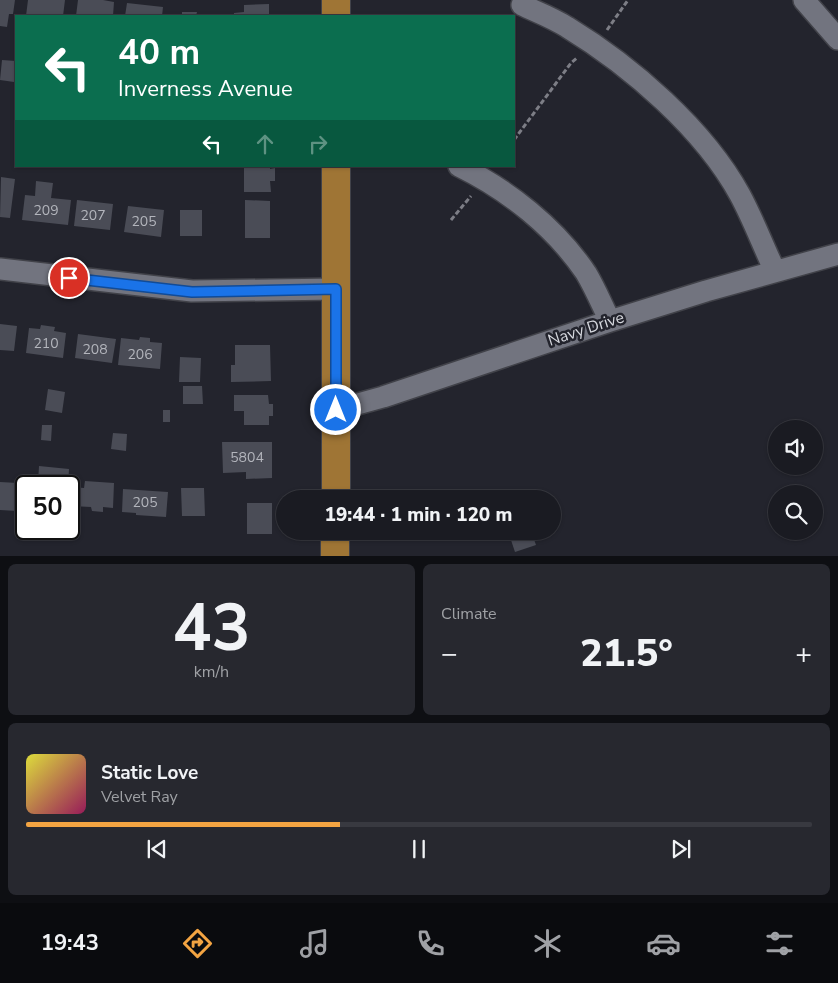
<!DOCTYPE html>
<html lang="en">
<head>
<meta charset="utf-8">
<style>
	body { margin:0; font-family:"Nunito Sans",sans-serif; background:#27282f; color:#f1f3f6; height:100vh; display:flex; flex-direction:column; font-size:19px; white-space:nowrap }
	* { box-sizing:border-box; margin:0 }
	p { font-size:16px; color:#9fa1a5 }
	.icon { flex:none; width:28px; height:28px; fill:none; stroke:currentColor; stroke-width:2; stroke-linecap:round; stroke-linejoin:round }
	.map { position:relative; height:556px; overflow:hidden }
	.drawer { display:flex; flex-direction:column; gap:8px; padding:8px; background:#0e0f13; flex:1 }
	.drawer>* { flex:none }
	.hud { position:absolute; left:15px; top:15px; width:500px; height:152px; border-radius:0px; box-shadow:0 1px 4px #0004,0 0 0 1px #383940; background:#0b6e4f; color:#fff; overflow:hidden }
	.buttons { position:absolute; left:768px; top:420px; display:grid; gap:10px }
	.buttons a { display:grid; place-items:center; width:55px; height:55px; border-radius:50%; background:#1a1b22; box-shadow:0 1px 4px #0004,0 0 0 1px #383940; font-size:25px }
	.speed { position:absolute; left:15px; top:475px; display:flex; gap:10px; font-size:25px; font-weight:700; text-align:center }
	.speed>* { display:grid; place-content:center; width:65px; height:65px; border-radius:50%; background:#1a1b22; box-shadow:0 1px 4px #0004,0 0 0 1px #383940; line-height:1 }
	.speed .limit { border:2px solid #111; border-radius:8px; background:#fff; color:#111 }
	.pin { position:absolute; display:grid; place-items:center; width:42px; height:42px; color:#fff; margin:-21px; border:2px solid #fff; border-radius:50%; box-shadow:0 1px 5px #0007 }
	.me { position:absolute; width:55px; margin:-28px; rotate:0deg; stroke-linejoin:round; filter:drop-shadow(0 0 4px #0008) }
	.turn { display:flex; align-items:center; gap:18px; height:105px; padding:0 20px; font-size:22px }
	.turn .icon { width:65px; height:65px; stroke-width:2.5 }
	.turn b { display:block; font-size:35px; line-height:42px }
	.lanes { display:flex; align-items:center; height:48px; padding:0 20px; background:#0003; justify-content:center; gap:25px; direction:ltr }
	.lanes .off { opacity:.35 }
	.big { font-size:38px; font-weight:800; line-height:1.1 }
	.drawer .widget { flex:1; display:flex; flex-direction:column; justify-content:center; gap:8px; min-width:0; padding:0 18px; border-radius:8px; background:#27282f }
	.drawer .dial { align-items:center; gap:0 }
	.dial b { font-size:65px; line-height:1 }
	.song { display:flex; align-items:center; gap:15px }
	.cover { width:60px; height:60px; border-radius:8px; background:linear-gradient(135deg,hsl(60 70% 55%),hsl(330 70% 35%)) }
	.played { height:5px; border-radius:2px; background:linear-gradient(90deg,#f3a442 40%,#383940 40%) }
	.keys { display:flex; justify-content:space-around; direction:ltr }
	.heat { display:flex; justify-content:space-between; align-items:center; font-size:28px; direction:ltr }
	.drawer .tiles { flex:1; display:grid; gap:8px; grid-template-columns:1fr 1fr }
	.widget:last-child { grid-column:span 2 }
	.trip { position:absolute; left:276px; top:490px; width:285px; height:50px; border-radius:25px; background:#1a1b22; box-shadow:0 1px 4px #0004,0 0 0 1px #383940; font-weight:800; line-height:50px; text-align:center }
	.dock { display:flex; height:80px; justify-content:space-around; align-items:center; background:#0a0b0e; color:#9fa1a5 }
	.dock .icon { width:35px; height:35px }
	.dock .selected { color:#f3a442 }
	.dock b { font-size:22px; color:#f1f3f6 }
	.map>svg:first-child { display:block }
</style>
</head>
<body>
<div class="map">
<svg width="838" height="556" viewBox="0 0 838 556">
	<rect width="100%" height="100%" fill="#23242d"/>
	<path fill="#4a4c56" d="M0 0H15L13 14H9L7 27 0 26Z
		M28 0H65L63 16H26Z
		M78 0H103L114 2 113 16H76Z
		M127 3 163 7 162 16H125Z
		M269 4V16H234V13L244 12V5Z
		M182 12H197L196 16H182Z
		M2 60 16 61 14 82 0 80Z
		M244 166H270V169L275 168V181H270L271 192H244Z
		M1 177 15 179 10 218 0 217Z
		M36 181 53 183 51 198 71 200 68 225 22 220 25 195 35 196Z
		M77 200 113 204 110 230 74 226Z
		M245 200 270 201V238H245Z
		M128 206 164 210 161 237 124 232Z
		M180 210H202V236H180Z
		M0 324 17 326 14 351 0 350Z
		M41 325 55 327 54 331 66 333 63 358 26 353 29 328 40 329Z
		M78 334 116 339 112 363 75 358Z
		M140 337 150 338V342L162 343 160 369 118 365 121 338 139 340Z
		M235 345H270L271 381 231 382V365H235Z
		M180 357 201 358 200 382H179Z
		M183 386H202L203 404H183Z
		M48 389 65 392 62 413 45 410Z
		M234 395H268L269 404H273V416H269V425H244V411H234Z
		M163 410H170V422H163Z
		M42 425H52L51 441 41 440Z
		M113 433 127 434 126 451 111 449Z
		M222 442H272V478L246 479V472L223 473Z
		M39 466 69 469 68 486H26V508L22 507 24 482 38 483Z
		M85 481 114 483 113 508 103 507V512L92 511 91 507 71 506 72 487 84 488Z
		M0 482 18 483 17 511 0 510Z
		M181 488H204L205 516H182Z
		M123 489 168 492 166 517 136 515V513L122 512Z
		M247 503H272V534H247Z
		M508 531H531L536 545 515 552Z"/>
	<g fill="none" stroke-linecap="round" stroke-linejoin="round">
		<g stroke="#414249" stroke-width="24">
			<path id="minor" d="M804 0 838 39
				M522 5C537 12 553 18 567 27 631 66 704 129 740 195 753 219 763 246 775 271
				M459 166C508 190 555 227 586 273 595 288 602 305 610 321
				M0 269 192 291 336 289
				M336 410 383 397 610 321 706 291 838 254"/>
		</g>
		<g stroke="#414249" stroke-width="30">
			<path id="major" d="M336 0V16
				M336 499V166
				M335 556V531"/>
		</g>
		<path stroke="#7d7e86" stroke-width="3" stroke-dasharray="5 2.5" stroke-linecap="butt" d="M607 30 628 0
			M514 140 571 63 577 58
			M451 220 471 196"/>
		<use href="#minor" stroke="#72747f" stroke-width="21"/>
		<use href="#major" stroke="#9f7535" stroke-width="28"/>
	</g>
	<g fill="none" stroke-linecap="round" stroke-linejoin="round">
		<g stroke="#114b97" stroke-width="12">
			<path id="route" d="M69 278 192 292 336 289V410"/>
		</g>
		<use href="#route" stroke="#1a73e8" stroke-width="9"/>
	</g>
	<g text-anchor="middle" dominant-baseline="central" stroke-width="5" stroke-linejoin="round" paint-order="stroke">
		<g font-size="14" fill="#b3b5bc">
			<text x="46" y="210">209</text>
			<text x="93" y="215">207</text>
			<text x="144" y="221">205</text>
			<text x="46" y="343">210</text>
			<text x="95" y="349">208</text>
			<text x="140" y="354">206</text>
			<text x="247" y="457">5804</text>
			<text x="145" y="502">205</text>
		</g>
		<g font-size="16" fill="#d6d8de" stroke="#23242d">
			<text transform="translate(586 329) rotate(-18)">Navy Drive</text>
		</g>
	</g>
</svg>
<div class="buttons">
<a><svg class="icon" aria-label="sound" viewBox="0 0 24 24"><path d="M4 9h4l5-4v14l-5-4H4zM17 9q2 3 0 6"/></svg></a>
<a><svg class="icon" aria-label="search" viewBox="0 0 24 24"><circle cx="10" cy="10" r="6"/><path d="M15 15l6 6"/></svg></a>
</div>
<div class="speed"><div class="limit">50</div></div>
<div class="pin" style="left:69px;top:278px;background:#d93025"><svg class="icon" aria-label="arrive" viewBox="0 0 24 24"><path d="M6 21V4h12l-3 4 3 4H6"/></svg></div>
<svg class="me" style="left:336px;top:410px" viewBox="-20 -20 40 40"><circle r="17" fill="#1a73e8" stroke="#fff" stroke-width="3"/><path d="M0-11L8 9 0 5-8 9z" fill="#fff"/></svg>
<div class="trip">19:44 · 1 min · 120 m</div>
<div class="hud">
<div class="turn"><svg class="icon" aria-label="left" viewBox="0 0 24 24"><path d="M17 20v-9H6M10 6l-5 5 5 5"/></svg><div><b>40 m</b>Inverness Avenue</div></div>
<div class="lanes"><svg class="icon" aria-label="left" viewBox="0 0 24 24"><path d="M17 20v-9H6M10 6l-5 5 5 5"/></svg><svg class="icon off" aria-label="ahead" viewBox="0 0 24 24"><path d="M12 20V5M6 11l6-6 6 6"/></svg><svg class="icon off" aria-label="right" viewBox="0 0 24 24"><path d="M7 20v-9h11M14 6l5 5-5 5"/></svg></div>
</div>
</div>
<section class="drawer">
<div class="tiles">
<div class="widget dial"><b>43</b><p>km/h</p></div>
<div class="widget"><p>Climate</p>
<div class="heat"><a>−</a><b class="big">21.5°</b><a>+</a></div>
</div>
<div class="widget">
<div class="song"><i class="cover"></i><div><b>Static Love</b><p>Velvet Ray</p></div></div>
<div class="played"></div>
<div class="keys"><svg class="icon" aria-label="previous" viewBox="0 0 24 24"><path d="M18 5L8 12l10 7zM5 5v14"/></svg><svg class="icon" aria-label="pause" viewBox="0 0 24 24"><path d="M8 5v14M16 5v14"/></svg><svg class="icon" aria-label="next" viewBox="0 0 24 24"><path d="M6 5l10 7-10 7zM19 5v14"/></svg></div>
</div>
</div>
</section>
<nav class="dock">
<b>19:43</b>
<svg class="icon selected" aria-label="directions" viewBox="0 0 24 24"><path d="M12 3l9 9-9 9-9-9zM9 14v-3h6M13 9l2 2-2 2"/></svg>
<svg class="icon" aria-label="music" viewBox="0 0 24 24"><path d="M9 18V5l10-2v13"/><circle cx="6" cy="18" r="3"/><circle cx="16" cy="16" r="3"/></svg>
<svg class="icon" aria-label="phone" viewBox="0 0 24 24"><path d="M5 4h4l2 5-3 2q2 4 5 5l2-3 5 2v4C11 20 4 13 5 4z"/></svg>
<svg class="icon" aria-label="climate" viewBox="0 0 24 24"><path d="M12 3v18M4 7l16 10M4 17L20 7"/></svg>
<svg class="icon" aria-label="car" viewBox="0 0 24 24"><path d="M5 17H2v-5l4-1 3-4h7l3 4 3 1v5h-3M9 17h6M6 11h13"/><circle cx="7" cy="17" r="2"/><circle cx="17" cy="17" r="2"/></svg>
<svg class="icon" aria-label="filters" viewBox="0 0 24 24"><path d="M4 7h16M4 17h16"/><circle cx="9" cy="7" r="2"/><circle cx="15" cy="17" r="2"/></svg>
</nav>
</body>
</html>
